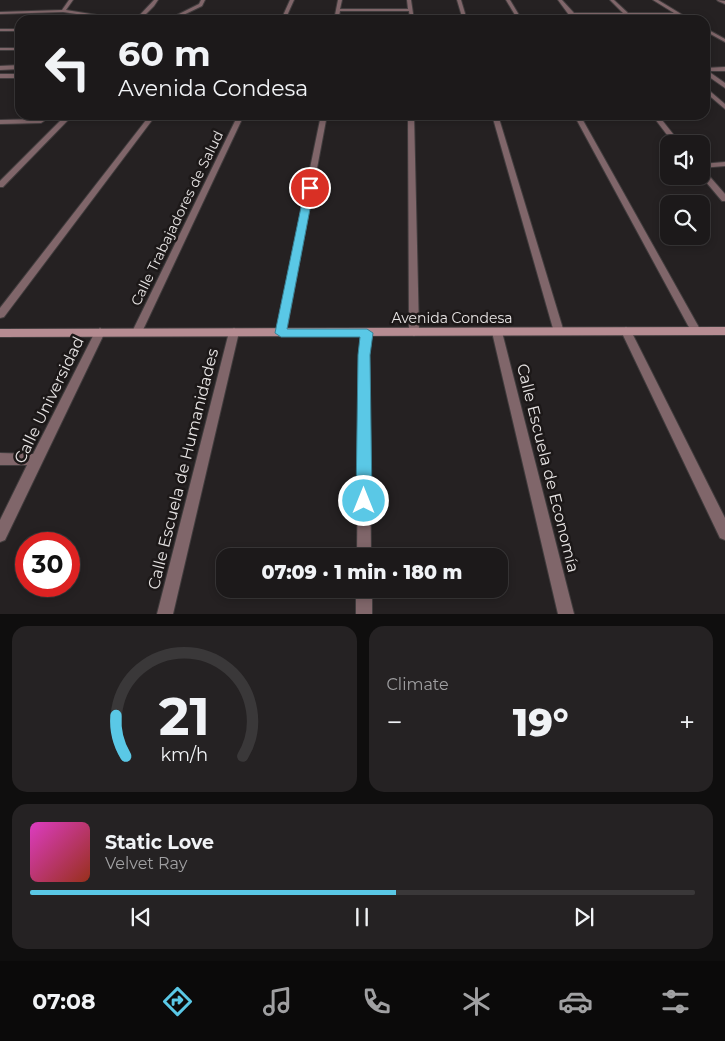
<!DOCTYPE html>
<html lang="en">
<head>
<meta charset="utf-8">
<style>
	body { margin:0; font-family:Montserrat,sans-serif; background:#252223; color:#f1f3f6; height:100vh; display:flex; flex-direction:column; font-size:19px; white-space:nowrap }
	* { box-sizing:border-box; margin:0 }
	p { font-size:16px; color:#a0a0a2 }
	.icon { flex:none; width:28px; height:28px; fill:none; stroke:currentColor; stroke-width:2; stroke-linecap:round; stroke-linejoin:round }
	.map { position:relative; height:614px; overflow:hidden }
	.details { display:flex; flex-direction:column; gap:12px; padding:12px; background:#0f0e0e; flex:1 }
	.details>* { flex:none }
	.hud { position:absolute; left:15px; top:15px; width:695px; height:105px; border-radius:15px; box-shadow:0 2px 8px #0003,0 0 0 1px #3a3839; background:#1c191a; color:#f1f3f6; overflow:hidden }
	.tools { position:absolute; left:660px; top:135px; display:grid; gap:10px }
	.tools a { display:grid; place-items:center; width:50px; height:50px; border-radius:10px; background:#1c191a; box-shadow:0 2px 8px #0003,0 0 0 1px #3a3839; font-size:25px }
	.speed { position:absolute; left:15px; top:532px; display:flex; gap:10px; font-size:25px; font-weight:700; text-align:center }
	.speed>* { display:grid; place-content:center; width:65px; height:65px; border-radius:50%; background:#1c191a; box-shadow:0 2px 8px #0003,0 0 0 1px #3a3839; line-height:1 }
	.speed .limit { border:8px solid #d22; background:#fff; color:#111 }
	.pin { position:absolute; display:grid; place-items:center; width:42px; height:42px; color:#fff; margin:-21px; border:2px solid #fff; border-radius:50%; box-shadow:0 1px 5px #0007 }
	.me { position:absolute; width:55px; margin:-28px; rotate:0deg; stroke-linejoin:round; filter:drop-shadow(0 0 4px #0008) }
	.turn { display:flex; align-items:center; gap:18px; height:105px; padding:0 20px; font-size:22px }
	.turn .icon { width:65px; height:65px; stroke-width:2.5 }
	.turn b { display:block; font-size:35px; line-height:42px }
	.big { font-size:38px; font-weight:800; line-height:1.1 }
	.details .card { flex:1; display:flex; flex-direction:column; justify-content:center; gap:8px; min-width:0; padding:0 18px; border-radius:15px; background:#252223 }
	.details .dial { align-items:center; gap:0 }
	.dial svg { height:130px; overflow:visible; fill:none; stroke:#3a3839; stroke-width:7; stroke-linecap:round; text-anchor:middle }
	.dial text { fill:#f1f3f6; stroke:none }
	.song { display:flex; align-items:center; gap:15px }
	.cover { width:60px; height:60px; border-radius:8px; background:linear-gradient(135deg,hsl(310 70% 55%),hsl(10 70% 35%)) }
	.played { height:5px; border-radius:2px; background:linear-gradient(90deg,#5ac8e6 55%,#3a3839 55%) }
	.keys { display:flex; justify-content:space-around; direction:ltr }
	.heat { display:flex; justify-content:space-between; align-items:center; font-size:28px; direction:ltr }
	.details .tiles { flex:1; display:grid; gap:12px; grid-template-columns:1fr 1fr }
	.card:last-child { grid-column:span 2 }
	.trip { position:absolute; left:216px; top:548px; width:292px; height:50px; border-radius:15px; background:#1c191a; box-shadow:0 2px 8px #0003,0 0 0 1px #3a3839; font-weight:800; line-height:50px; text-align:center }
	.tab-bar { display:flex; height:80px; justify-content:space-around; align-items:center; background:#0b0a0a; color:#a0a0a2 }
	.tab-bar .icon { width:35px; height:35px }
	.tab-bar .on { color:#5ac8e6 }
	.tab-bar b { font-size:22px; color:#f1f3f6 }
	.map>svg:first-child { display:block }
</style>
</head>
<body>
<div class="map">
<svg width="725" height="614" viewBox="0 0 725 614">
	<rect width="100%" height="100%" fill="#252122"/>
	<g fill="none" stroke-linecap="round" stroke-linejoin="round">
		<g stroke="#403c3d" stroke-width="2">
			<path id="lane" d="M0 74H20V78H0Z
				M0 120 41 119 44 121 41 123 0 124Z"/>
		</g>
		<g stroke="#403c3d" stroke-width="2">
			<path id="street" d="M69 0H73L66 10 97 15H129L137 18 154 0H158L154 6 140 20 128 17H97L63 12 0 14V12L62 10Z
				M201 0H205L202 6 173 20H167L199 4Z
				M290 0H294L285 20H281Z
				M338 0H342L340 9H408L407 0H411L414 20H410L409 11H340L338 20H334Z
				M457 0H461L467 20H463Z
				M506 0H510L522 20H518Z
				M558 0H562L574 13H623L610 0H614L628 13H674L653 0H658L691 20H686L678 15H631L629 17 626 15H576L577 17 575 18 569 15Z
				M717 0 725 1V4L718 1Z
				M705 28 725 39V42L705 31Z
				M0 29H20V31H0Z
				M0 48H20V50H0Z
				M20 65V69L0 70V66Z
				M725 67V71H708L725 83V88L705 74V68Z
				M705 87 725 104V109L705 92Z
				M66 115H73L3 187H0V181Z
				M150 115H156L4 317 0 318V308Z
				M238 115H244L142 332 141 335H133L132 332Z
				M321 115H327L286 333 285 336H277L276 333Z
				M408 115H414L419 332 414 336 409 332Z
				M492 115H498L564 332 563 335H555L554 332Z
				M574 115H580L701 331 700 334H692L691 331Z
				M652 115H658L681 144H674Z
				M725 162V166L701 168V164Z
				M701 170H704L725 194V201H722L701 176Z
				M626 327 631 331 725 518V540L720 538 621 331Z
				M100 328 105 332 5 540 0 542V520L27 465H0V453L33 454 95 332Z
				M234 328 239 332 173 614H157L229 332Z
				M497 328 502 332 574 614H558L492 332Z
				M367 329 371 330 372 333 369 355 371 556H357L359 355 362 333 363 330Z
				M356 589H372V614H356Z"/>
		</g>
		<g stroke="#403c3d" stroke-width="2">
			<path id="secondary" d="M725 327V335L0 337V329Z"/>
		</g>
		<use href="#lane" fill="#80666a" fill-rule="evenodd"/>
		<use href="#street" fill="#80666a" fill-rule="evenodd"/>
		<use href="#secondary" fill="#b68c92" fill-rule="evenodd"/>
	</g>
	<path fill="#5ac8e6" stroke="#3a8296" d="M310 185 314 188 287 329H367L373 333 370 355 372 501 370 507 364 509 359 507 356 501 358 355 360 337H281L275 333 305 188Z"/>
	<g text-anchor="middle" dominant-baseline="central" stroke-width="5" stroke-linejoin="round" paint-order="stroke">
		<g font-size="14" fill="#e7e4e4" stroke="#1c1818">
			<text transform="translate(177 218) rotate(-64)">Calle Trabajadores de Salud</text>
			<text x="452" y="318">Avenida Condesa</text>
		</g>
		<g font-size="16" fill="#e7e4e4" stroke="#1c1818">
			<text transform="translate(49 400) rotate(-64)">Calle Universidad</text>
			<text transform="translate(548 468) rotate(76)">Calle Escuela de Economía</text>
			<text transform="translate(183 469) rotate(-76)">Calle Escuela de Humanidades</text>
		</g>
	</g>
</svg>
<div class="tools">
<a><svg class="icon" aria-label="sound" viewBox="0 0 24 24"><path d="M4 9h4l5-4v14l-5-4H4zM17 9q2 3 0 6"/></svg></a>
<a><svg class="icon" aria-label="search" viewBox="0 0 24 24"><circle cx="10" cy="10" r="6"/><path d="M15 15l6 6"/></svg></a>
</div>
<div class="speed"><div class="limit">30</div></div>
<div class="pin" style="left:310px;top:188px;background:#d93025"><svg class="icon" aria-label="arrive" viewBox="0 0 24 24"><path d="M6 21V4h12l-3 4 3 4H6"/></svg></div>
<svg class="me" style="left:364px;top:501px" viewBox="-20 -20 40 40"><circle r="17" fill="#5ac8e6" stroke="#fff" stroke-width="3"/><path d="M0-11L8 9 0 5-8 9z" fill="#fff"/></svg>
<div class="trip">07:09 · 1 min · 180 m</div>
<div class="hud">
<div class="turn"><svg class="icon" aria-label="left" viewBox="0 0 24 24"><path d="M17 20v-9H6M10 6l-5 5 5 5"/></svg><div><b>60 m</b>Avenida Condesa</div></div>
</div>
</div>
<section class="details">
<div class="tiles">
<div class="card dial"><svg viewBox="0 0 100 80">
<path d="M14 69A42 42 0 1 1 86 69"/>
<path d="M14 69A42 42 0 0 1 8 44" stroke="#5ac8e6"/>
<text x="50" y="56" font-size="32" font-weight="700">21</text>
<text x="50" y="72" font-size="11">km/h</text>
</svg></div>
<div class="card"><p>Climate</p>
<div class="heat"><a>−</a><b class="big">19°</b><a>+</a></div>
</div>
<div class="card">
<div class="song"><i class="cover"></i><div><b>Static Love</b><p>Velvet Ray</p></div></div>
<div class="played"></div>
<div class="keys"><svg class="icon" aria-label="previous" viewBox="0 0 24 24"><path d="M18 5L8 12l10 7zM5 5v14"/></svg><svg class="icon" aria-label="pause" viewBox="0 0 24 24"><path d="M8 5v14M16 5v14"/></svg><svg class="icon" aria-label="next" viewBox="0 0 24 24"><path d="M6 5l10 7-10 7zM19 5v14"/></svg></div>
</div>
</div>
</section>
<nav class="tab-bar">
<b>07:08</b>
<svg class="icon on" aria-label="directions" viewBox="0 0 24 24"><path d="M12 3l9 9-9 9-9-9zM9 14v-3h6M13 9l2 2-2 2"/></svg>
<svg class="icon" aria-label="music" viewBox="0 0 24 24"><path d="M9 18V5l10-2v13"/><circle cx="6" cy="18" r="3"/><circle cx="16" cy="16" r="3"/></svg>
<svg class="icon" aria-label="phone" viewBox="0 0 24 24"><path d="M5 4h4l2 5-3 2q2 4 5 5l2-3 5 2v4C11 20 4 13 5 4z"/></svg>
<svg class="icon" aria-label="climate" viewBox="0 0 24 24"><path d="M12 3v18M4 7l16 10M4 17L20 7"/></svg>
<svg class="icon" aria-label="car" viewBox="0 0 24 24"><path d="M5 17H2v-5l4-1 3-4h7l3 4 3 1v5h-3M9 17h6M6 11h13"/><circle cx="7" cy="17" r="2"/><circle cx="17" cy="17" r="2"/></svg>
<svg class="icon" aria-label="filters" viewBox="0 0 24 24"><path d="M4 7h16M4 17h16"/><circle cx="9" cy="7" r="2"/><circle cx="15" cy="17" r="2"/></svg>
</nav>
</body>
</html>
